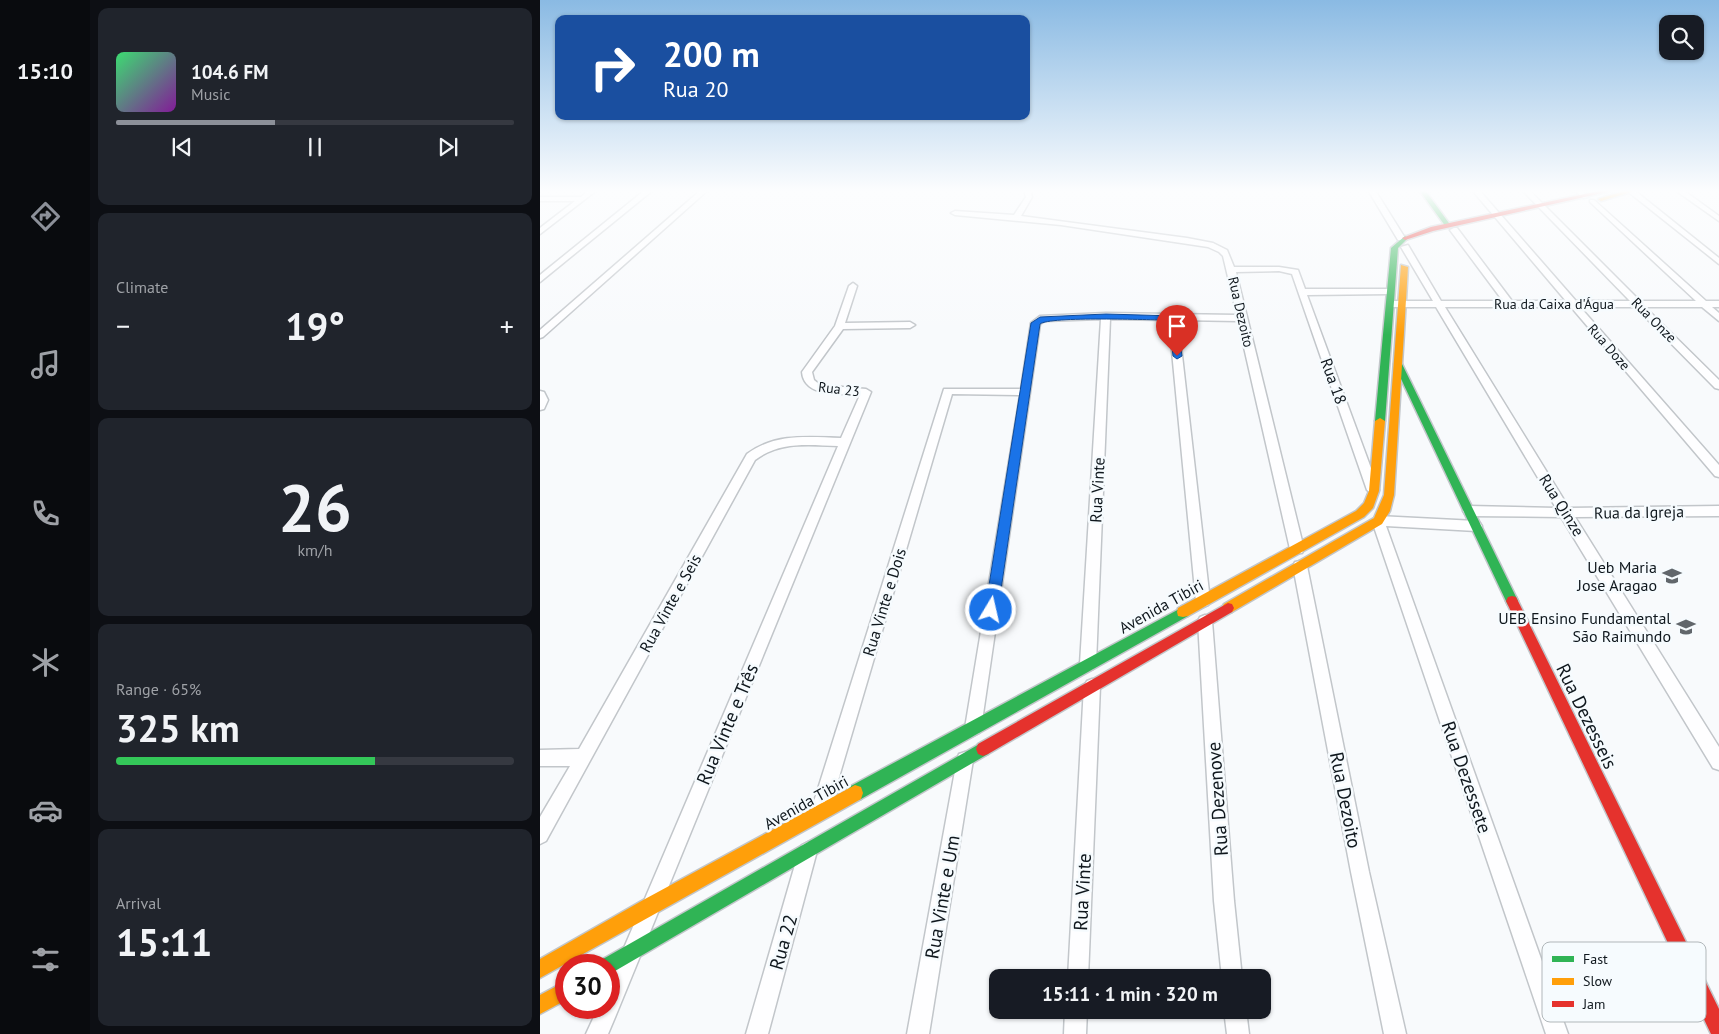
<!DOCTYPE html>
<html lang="en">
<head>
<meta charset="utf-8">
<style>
	body { margin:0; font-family:"PT Sans",sans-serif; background:#20242c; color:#f1f3f6; height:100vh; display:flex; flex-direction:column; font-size:19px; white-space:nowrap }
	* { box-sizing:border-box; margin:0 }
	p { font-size:16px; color:#9ea1a6 }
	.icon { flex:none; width:28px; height:28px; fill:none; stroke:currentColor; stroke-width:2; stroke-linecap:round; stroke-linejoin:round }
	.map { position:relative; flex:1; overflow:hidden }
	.sheet { display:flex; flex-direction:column; gap:8px; padding:8px; background:#0d0f14; width:450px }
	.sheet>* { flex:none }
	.guide { position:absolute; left:15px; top:15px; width:475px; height:105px; border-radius:10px; box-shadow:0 1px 4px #0004; background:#1a4fa0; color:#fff; overflow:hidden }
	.fabs { position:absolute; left:1119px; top:15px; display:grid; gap:10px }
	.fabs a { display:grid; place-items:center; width:45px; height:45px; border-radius:10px; background:#171b24; box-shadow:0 1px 4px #0004; font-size:25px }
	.speed { position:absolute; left:15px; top:954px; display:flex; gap:10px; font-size:25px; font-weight:700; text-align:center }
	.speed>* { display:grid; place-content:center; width:65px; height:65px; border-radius:50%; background:#171b24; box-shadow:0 1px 4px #0004; line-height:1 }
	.speed .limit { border:8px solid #d22; background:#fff; color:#111 }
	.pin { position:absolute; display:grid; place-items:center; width:42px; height:42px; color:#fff; margin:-51px -21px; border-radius:50% 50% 50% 0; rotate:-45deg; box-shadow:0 0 5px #0007 }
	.pin .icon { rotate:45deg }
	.me { position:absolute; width:55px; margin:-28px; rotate:9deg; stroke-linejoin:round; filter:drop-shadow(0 0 4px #0008) }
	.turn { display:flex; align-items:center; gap:18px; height:105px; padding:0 25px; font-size:22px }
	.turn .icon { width:65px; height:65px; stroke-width:2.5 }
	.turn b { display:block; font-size:35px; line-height:42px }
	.big { font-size:38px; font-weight:700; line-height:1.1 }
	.sheet .tile { flex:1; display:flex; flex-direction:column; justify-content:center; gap:8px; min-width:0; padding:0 18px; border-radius:10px; background:#20242c }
	.sheet .dial { align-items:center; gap:0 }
	.dial b { font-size:65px; line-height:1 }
	.song { display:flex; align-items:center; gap:15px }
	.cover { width:60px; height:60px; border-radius:8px; background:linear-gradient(135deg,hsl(140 70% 55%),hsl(290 70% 35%)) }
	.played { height:5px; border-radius:2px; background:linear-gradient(90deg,#8c9099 40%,#363941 40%) }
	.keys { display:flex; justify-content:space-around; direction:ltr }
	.heat { display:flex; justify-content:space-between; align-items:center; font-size:28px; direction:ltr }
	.charge { height:8px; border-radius:4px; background:linear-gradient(90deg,#34c759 65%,#363941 0) }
	.trip { position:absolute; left:449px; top:969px; width:282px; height:50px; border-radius:10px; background:#171b24; box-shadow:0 1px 4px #0004; font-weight:700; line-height:50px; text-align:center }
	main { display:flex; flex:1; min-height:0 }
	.menu { display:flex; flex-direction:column; width:90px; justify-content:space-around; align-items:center; background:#090b0e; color:#9ea1a6 }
	.menu .icon { width:35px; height:35px }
	.menu .selected { color:#8c9099 }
	.menu b { font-size:22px; color:#f1f3f6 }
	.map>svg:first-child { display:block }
</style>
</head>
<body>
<main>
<nav class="menu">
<b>15:10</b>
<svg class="icon selected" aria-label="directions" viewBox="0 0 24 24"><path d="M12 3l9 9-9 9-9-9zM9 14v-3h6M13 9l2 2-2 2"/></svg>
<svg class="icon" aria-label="music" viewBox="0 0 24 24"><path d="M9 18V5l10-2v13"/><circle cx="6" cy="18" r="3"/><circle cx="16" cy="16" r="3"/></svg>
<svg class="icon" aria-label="phone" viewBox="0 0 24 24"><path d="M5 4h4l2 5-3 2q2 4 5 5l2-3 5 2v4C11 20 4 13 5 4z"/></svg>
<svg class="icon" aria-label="climate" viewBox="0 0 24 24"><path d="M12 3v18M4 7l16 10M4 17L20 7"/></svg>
<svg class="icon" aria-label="car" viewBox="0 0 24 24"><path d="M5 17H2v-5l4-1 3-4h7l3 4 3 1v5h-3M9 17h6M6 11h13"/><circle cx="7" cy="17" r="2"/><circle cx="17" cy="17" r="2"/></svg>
<svg class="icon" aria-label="filters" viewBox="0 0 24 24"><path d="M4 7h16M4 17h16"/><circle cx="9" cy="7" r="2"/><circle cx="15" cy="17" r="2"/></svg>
</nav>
<section class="sheet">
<div class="tile">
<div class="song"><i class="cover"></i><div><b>104.6 FM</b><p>Music</p></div></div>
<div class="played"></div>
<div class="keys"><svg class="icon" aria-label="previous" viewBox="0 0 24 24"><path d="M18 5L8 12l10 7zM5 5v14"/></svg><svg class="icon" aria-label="pause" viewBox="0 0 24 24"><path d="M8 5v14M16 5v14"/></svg><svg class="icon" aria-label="next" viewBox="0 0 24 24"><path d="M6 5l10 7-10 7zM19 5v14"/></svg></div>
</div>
<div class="tile"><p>Climate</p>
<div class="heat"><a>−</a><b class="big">19°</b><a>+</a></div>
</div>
<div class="tile dial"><b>26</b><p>km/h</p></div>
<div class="tile"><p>Range · 65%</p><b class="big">325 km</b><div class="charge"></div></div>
<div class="tile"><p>Arrival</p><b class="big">15:11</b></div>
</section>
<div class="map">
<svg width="1179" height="1034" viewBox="0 0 1179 1034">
	<rect width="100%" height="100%" fill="#f8fafc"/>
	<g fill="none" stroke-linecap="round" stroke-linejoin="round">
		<g stroke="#c2c6ca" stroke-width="3">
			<path id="street" d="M49 190H57L0 234V228L35 201H0V197H41Z
				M105 190H113L0 282V275Z
				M161 190H168L3 337 0 338V330Z
				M484 190H490L492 197 481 216 647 238 673 243 687 250 694 267H739L758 270 765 289H853L854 291 850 294 767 295 839 490 833 494 827 490 752 274 739 271 696 272 764 549 762 553H752L750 549 698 321 638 320 670 601 668 605 663 607 658 605 656 601 629 320 570 319 556 664 553 669 548 671 543 669 540 664 561 319 505 321 500 324 441 728 439 733 433 736 427 733 425 728 480 395 412 394 289 811 286 817 280 820 274 817 271 811 404 389H481L491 323 500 316 566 313 697 315 683 256 679 252 668 247 521 225 415 215 411 213 415 211 474 215 486 197Z
				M828 190H835L865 238 864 240H858Z
				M932 190H939L1036 301H1090L982 190H989L1100 301H1156L1050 202V200H1054L1166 301H1179V307H1172L1179 313V321L1162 307H1105L1179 380V389L1175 388 1095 307H1040L1179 465V477L1175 476 1031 307H905L1029 508 1179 506V516L1035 517 1179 747V770L1173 768 1021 517 929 516 925 514 923 511 925 508 929 506 1016 508 896 307H852L848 304 852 301H893L861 247 868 245 901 301H963L910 230 914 228H917L972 301H1026Z
				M1034 190H1041L1048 197 1043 198Z
				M1086 190H1094L1179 258V264Z
				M1135 190H1143L1179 216V221Z
				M313 283 317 286 305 323 370 322 375 325 370 328 303 329 272 372 274 380 280 385 326 389 331 392 76 1015 68 1034H46L58 1008H69V983L298 446C268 445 240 441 215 460L6 841 0 844V817L30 766H0V750L39 749 207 454C235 433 268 437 301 438L320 395C301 393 264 398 262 372L295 326 309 286Z
				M0 391 4 392 8 400 4 409 0 410Z
				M838 516 936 521 940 523 942 526 940 529 936 531 846 526 1028 1034H1006L832 521 834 518Z
				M760 561 765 562 767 566 829 872 866 1034H844L811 872 753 566 755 562Z
				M665 615 670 617 672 621 694 901 702 978H682L674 901 658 621 660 617Z
				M552 679 557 681 560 686 548 978H528L544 686 547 681Z
				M425 752 431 754 433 760 389 1034H367L417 760 419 754Z
				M268 842 274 845 277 851 228 1034H206L259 851 262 845Z
				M525 1010H547L546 1034H524Z
				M684 1010H706L709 1034H687Z"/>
		</g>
		<g stroke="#c2c6ca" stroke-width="3">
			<path id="fast" d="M879 190H885L911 226 910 227H906Z
				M865 236 868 238 858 248 845 421 840 424 835 421 851 248Z
				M858 361 862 364 978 601 976 605 972 606 968 605 966 601 854 364Z
				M643 607 648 608 649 612 648 616 321 799 315 801 309 799 307 793 309 787Z
				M443 742 448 744 450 749 448 754 75 971 69 974V965H60L63 959Z"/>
		</g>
		<g stroke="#c2c6ca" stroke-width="3">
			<path id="slow" d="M1087 190H1098L1061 201 1058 199Z
				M861 265 868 267 854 495 850 511 842 524 692 612 688 613 684 612 682 608 684 604 834 518 844 495Z
				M840 418 845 421 839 491 833 508 824 517 648 616 643 617 638 616 637 612 638 608 816 511 824 503 829 491 835 421Z
				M315 785 321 787 323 793 321 799 0 978V959L105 899Z
				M26 981V1000L0 1014V995Z"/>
		</g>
		<g stroke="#c2c6ca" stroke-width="3">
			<path id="jam" d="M1063 190H1076L893 231 865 240 862 238 891 227Z
				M972 596 976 597 1179 1009V1034H1171L966 601 968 597Z
				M688 603 692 604 694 608 692 612 448 754 443 756 438 754 436 749 438 744Z"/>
		</g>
		<use href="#street" fill="#fefeff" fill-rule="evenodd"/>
		<use href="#fast" fill="#30b455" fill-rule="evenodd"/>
		<use href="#slow" fill="#ff9f0a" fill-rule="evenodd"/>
		<use href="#jam" fill="#e5322d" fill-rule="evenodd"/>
	</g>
	<linearGradient id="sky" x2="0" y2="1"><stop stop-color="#8abae3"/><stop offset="0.57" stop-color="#fcfdfe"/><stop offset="1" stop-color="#fcfdfe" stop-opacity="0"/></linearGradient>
	<rect width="1179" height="335" fill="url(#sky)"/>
	<path fill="#1a73e8" stroke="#114b97" d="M566 314 636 316 642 356 637 359 633 356 629 320C610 320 510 316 500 324L458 610 456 614 451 616 447 614 445 610 491 323 500 317Z"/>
	<defs>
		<g id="school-bare" transform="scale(1.5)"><path d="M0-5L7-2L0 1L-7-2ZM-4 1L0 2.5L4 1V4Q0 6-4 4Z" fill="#61666b" stroke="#f6fbfe" stroke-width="2.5" paint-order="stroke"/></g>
	</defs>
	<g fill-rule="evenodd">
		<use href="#school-bare" x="1132" y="576"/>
		<use href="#school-bare" x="1146" y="627"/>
	</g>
	<g text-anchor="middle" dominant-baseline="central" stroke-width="5" stroke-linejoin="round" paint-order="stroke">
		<g font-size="14" fill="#0f171d" stroke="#f6fbfe">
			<text x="1014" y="304">Rua da Caixa d'Água</text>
			<text transform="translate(701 312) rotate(77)">Rua Dezoito</text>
			<text transform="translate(1114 320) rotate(45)">Rua Onze</text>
			<text transform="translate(1069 347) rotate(49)">Rua Doze</text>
			<text transform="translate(299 389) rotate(7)">Rua 23</text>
		</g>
		<g font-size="16" fill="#0f171d" stroke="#f6fbfe">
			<text transform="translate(794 381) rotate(70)">Rua 18</text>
			<text transform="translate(557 490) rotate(-87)">Rua Vinte</text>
			<text transform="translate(1022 505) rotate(58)">Rua Qinze</text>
			<text transform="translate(1099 512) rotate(-1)">Rua da Igreja</text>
			<text transform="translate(344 602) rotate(-73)">Rua Vinte e Dois</text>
			<text transform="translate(130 603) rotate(-61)">Rua Vinte e Seis</text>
			<text transform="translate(621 606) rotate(-29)">Avenida Tibiri</text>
			<text transform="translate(266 802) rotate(-29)">Avenida Tibiri</text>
		</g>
		<g font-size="16" fill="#0f171d" stroke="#f6fbfe" text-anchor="end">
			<text x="1117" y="567">Ueb Maria<tspan x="1117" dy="18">Jose Aragao</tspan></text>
			<text x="1131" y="618">UEB Ensino Fundamental<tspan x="1131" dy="18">São Raimundo</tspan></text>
		</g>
		<g font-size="19" fill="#0f171d" stroke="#f6fbfe">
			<text transform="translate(1047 716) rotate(64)">Rua Dezesseis</text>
			<text transform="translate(187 724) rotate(-67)">Rua Vinte e Três</text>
			<text transform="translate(927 777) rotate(71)">Rua Dezessete</text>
			<text transform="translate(677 799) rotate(-94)">Rua Dezenove</text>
			<text transform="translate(806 800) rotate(79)">Rua Dezoito</text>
			<text transform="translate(542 892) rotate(-87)">Rua Vinte</text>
			<text transform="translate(402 897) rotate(-80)">Rua Vinte e Um</text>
			<text transform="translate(243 942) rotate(-74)">Rua 22</text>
		</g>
	</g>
	<rect x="1002" y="942" width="164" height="80" rx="8" fill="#f6fbfe" stroke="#b1b7ba" stroke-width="1"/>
	<rect x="1012" y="956" width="22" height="6" fill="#30b455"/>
	<rect x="1012" y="978" width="22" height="7" fill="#ff9f0a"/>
	<rect x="1012" y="1001" width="22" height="6" fill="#e5322d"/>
	<g font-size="14" fill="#0f171d">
		<text x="1043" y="964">Fast</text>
		<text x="1043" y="986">Slow</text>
		<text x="1043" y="1009">Jam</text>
	</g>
</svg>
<div class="fabs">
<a><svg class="icon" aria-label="search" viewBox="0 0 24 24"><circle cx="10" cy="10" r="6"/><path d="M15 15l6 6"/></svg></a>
</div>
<div class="speed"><div class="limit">30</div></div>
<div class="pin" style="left:637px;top:356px;background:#d93025"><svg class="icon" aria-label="arrive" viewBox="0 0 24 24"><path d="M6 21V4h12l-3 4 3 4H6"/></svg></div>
<svg class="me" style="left:451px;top:610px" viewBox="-20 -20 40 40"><circle r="17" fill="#1a73e8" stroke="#fff" stroke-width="3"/><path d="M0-11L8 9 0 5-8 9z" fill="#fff"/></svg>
<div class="trip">15:11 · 1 min · 320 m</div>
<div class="guide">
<div class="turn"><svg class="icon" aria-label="right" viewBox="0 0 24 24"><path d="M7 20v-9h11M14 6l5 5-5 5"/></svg><div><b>200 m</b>Rua 20</div></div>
</div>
</div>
</main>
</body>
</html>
